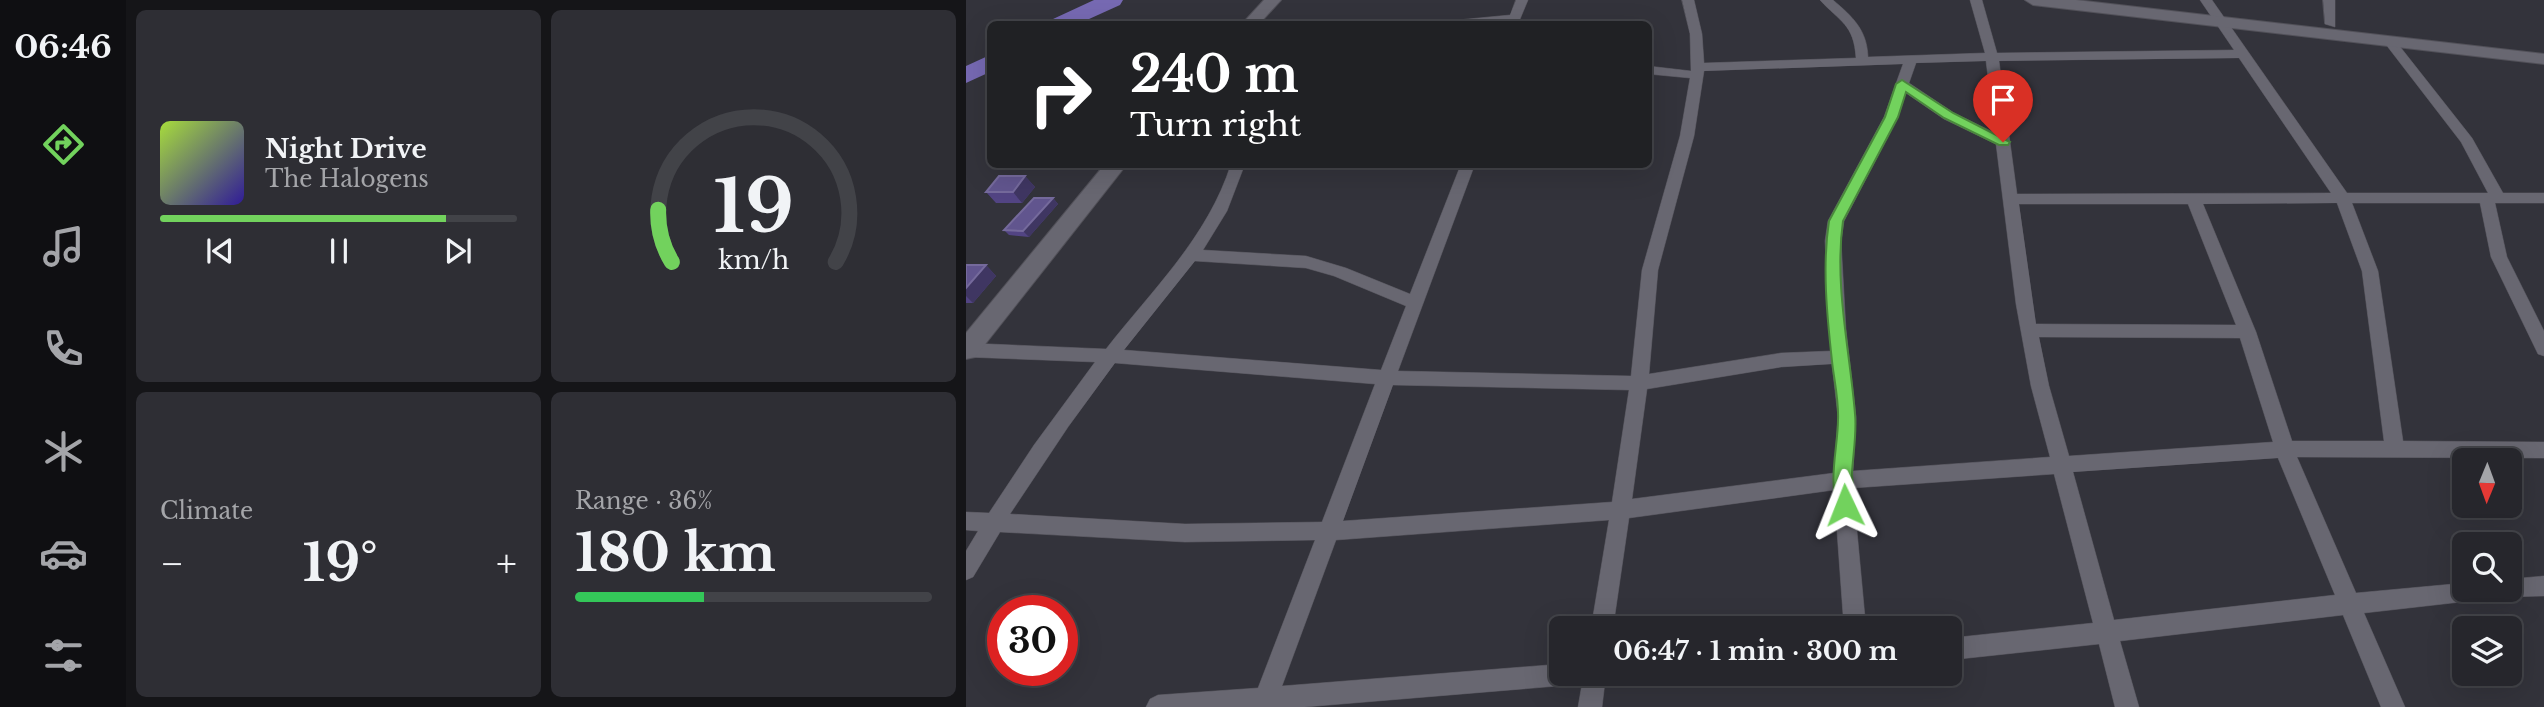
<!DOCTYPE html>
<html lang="en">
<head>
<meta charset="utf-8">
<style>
	body { margin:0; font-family:"Libre Baskerville",serif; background:#2e2e34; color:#f1f3f6; height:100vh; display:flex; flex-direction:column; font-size:26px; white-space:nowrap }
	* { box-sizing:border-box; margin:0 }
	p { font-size:23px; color:#a4a5a9 }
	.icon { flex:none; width:38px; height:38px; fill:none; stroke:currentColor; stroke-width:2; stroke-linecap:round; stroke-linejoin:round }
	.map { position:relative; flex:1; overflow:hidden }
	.sheet { display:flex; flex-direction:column; gap:10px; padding:10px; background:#151518; width:840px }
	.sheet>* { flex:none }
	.top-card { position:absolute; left:21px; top:21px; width:665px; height:147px; border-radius:10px; box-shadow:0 7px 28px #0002,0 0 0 2px #424348; background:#202124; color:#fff; overflow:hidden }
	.needle { width:46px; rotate:181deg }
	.buttons { position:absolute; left:1486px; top:448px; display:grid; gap:14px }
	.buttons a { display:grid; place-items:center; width:70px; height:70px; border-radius:10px; background:#26262c; box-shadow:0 7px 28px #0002,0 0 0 2px #424348; font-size:35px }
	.speed { position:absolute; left:21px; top:595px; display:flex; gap:14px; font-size:35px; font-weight:700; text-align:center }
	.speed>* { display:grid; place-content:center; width:91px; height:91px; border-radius:50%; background:#26262c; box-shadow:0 7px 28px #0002,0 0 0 2px #424348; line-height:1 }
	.speed .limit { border:10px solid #d22; background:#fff; color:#111 }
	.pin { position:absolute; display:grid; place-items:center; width:60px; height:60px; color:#fff; margin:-72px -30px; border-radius:50% 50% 50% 0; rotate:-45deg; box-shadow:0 0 7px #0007 }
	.pin .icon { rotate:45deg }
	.me { position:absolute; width:77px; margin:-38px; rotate:358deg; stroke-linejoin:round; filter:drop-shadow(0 0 5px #0008) }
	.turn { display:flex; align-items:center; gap:24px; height:147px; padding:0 28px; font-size:32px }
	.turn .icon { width:91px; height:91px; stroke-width:2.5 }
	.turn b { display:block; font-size:49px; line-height:60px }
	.big { font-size:52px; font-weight:800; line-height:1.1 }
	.sheet .widget { flex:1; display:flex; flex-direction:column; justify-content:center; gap:10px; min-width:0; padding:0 24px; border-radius:10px; background:#2e2e34 }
	.sheet .dial { align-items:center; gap:0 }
	.dial svg { height:182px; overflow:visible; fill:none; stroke:#424348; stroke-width:7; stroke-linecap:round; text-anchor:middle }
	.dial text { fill:#f1f3f6; stroke:none }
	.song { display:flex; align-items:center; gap:21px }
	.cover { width:84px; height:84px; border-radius:10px; background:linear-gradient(135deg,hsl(80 70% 55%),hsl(250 70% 35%)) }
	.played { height:7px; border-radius:4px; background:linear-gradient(90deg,#72d25d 80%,#424348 80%) }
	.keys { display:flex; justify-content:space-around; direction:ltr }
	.heat { display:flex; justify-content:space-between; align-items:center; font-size:38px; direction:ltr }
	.charge { height:10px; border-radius:5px; background:linear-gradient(90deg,#34c759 36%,#424348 0) }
	.sheet .tiles { flex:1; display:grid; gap:10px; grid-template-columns:repeat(2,1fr) }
	.trip { position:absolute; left:583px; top:616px; width:413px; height:70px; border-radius:10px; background:#26262c; box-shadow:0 7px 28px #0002,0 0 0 2px #424348; font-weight:800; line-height:70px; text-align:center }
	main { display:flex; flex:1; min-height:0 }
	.tab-bar { display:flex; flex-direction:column; width:126px; justify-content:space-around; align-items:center; background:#0f0f12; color:#a4a5a9 }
	.tab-bar .icon { width:49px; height:49px }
	.tab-bar .selected { color:#72d25d }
	.tab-bar b { font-size:32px; color:#f1f3f6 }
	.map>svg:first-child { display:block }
</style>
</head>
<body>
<main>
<nav class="tab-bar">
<b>06:46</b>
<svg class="icon selected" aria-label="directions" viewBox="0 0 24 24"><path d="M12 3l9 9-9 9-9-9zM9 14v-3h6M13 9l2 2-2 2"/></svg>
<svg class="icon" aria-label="music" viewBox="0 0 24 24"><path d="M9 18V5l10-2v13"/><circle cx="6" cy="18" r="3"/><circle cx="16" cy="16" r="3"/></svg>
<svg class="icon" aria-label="phone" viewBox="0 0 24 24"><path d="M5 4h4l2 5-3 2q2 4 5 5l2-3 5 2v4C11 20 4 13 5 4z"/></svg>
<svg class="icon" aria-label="climate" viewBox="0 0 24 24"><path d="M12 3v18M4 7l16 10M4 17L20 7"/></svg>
<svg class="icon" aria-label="car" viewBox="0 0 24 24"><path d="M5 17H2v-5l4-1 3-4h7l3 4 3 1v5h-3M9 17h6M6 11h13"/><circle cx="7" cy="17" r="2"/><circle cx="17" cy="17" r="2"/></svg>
<svg class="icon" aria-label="filters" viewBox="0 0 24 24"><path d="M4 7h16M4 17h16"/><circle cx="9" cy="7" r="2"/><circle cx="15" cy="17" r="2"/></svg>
</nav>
<section class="sheet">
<div class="tiles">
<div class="widget">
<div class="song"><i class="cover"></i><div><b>Night Drive</b><p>The Halogens</p></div></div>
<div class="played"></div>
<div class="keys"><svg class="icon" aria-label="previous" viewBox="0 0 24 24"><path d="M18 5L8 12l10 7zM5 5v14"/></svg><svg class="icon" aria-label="pause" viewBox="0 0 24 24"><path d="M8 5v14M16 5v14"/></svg><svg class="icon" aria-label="next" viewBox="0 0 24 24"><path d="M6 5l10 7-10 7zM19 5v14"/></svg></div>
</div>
<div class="widget dial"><svg viewBox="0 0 100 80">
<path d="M14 69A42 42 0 1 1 86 69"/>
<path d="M14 69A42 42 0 0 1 8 46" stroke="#72d25d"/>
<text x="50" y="56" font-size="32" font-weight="700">19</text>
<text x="50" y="72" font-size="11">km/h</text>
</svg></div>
<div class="widget"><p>Climate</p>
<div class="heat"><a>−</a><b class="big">19°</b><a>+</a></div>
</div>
<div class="widget"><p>Range · 36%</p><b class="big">180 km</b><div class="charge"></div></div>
</div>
</section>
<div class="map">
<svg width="1578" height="707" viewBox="0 0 1578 707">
	<rect width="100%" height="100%" fill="#33333b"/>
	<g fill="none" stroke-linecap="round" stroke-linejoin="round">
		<path fill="#7669b2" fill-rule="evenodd" d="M128 0H157L154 5 112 24H84L87 19Z
			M24 55V72L0 83V66Z"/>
		<g stroke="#525159" stroke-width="1">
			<path id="street" d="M550 0H562L552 24H486L492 20 544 15Z
				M716 0H728L736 34 738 63 890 58C888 24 874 22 854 0H867C887 17 901 30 902 57L1019 53 1004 0H1016L1031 53 1268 50 1234 0H1246L1381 193H1522L1495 142 1418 42 1420 39H1428L1506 138 1537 193H1578V203H1529L1541 257 1578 331V356L1572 354 1525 257 1514 203H1386L1412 271 1437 441 1578 442V458L1331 457 1390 593 1498 583V590H1544V579L1578 576V596L1539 597 1398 613 1439 707H1415L1377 615 1154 641 1173 707H1149L1133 644 984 660V638L1127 623 1088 474 887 488 900 628H878L868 490 663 518 647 628H625L643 520 370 540 316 686 595 664V674H640L636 707H612L616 684 339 707H180L184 699 192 695 292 688 349 540 219 542 34 532 7 577 0 580V551L12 531 0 530V512L23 513 68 445 129 362 0 357V343L140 349C186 290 242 237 265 164H279L261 211 237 250 340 256 380 268 444 294 495 164H509L432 371 665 376 676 270 714 136 724 78 682 74V66L725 71 724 34ZM1273 58 1365 193 1051 194 1033 61ZM1020 61 1029 133 988 113 943 83 950 63ZM937 64 918 117 862 221 859 241 865 351 815 353 683 374 692 270 728 136 738 71ZM940 93 978 119 1030 144 1050 304 1065 386 1084 457 887 471 890 417 880 330 875 241 878 221 932 117ZM1371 203 1396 271 1418 441H1326L1290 332 1237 204ZM1053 204H1222L1270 325 1070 324ZM229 261 340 268 368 276 440 306 415 370 158 350ZM1073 337 1274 338 1307 442 1103 456 1083 386ZM149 363 409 384 356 522 219 524 44 514 102 427ZM866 364 872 417 868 473 666 499 681 389 815 367ZM427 385 663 390 646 502 377 521ZM1312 458 1369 595 1148 620 1107 472Z
				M1357 0H1369V27L1359 24Z"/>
		</g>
		<g stroke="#525159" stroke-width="2">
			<path id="secondary" d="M298 0H315L293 24H276Z
				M1059 0H1110L1578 54V64L1067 5Z
				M139 164H161L9 357 0 359V333Z"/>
		</g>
		<use href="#street" fill="#686771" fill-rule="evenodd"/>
		<use href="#secondary" fill="#686771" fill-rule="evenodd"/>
	</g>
	<path fill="#524483" d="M59 176 69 187 56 203H30L20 192Z
		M87 198 92 204 63 237 43 235 38 230Z
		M0 265H20L30 276 7 303H0Z"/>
	<path fill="#3f3662" d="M59 176 69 187 56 203 47 192Z
		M87 198 92 204 63 237 57 231Z
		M20 265 30 276 7 303 0 296V288Z"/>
	<path fill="#61558e" stroke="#756a9c" stroke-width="2" d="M33 176H59L47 192H20Z
		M68 198H87L57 231 38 230Z
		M0 265H20L0 288Z"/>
	<path fill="#72d25d" stroke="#4a883c" stroke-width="2" d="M936 80 987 113 1044 142 1042 145H1033L978 118 940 92 932 117 877 221C868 285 884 351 889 414 891 433 887 454 886 473 886 485 891 499 885 510L879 513 873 510C861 484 872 447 872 420 873 400 868 380 866 361 861 316 856 266 863 221L919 117 930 84Z"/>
</svg>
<div class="buttons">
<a><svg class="needle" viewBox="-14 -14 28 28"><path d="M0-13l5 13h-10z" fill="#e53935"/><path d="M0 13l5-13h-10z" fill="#a4a5a9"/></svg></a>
<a><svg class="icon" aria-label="search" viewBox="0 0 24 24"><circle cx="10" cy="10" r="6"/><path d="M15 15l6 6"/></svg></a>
<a><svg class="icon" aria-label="layers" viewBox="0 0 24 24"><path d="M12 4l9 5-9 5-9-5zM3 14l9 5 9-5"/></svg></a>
</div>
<div class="speed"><div class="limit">30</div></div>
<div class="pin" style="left:1037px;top:142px;background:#d93025"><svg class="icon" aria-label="arrive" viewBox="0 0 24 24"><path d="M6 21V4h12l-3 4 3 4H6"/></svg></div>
<svg class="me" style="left:879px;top:505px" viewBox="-20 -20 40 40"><path d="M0-17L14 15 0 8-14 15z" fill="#72d25d" stroke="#fff" stroke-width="4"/></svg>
<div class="trip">06:47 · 1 min · 300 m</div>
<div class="top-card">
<div class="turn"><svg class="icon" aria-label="right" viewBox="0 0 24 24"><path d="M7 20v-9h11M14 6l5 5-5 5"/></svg><div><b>240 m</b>Turn right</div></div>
</div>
</div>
</main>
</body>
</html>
